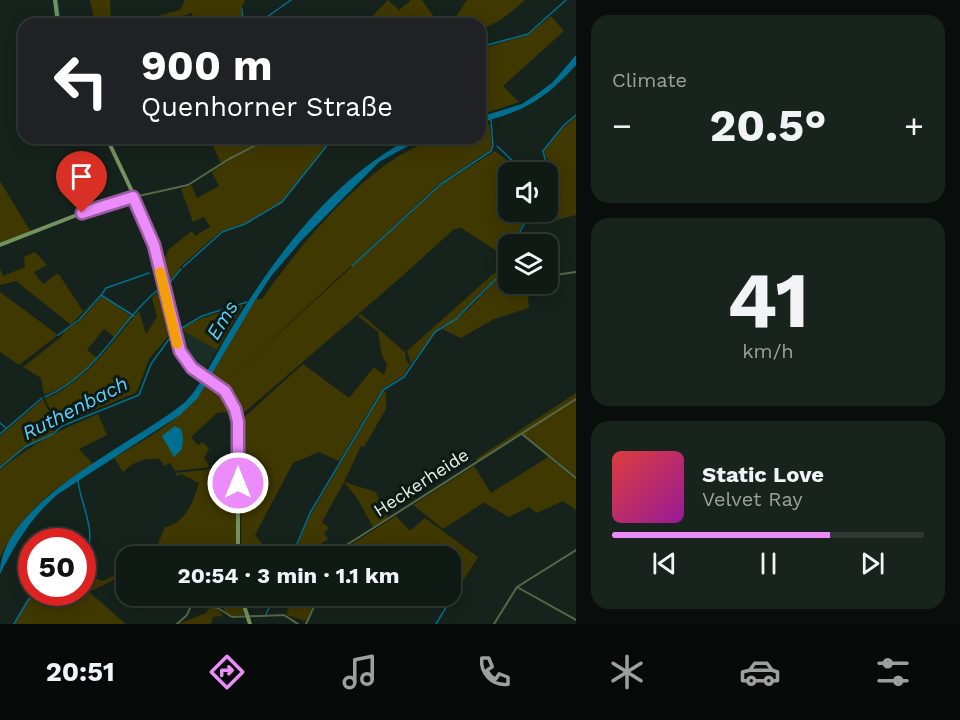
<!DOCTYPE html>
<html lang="en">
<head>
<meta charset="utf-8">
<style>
	body { margin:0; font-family:"Work Sans",sans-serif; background:#19231e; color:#f1f3f6; height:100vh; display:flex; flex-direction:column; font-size:22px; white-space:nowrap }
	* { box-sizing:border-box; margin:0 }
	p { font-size:20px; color:#9ca1a0 }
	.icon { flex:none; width:33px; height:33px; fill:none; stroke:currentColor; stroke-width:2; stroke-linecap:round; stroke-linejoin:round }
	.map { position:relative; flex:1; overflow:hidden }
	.sheet { display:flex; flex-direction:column; gap:15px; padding:15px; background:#090e0c; width:384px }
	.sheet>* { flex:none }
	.guide { position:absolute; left:18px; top:18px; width:468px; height:126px; border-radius:18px; box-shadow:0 3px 15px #0003,0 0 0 2px #303834; background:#202124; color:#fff; overflow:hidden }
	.tools { position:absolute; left:498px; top:162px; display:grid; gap:12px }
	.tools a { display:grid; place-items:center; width:60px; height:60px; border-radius:12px; background:#101a15; box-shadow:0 3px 15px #0003,0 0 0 2px #303834; font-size:30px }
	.speed { position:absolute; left:18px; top:528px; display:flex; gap:12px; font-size:30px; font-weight:700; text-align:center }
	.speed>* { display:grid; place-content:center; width:78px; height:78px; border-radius:50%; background:#101a15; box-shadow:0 3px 15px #0003,0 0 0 2px #303834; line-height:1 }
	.speed .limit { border:9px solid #d22; background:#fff; color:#111 }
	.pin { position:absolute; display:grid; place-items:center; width:51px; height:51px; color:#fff; margin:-62px -26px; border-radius:50% 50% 50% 0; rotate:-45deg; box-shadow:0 0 6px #0007 }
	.pin .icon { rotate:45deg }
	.me { position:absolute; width:66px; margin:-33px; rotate:0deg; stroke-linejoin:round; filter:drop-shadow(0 0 4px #0008) }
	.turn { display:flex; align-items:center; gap:21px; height:126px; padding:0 24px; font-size:27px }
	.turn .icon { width:78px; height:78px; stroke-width:2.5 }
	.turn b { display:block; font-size:42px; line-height:51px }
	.big { font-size:45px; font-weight:700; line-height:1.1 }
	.sheet .tile { flex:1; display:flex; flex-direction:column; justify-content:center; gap:9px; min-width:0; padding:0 21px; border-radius:18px; background:#19231e }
	.sheet .dial { align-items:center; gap:0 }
	.dial b { font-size:78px; line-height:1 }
	.song { display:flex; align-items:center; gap:18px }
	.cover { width:72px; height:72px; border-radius:9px; background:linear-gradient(135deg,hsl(0 70% 55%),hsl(300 70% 35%)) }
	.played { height:6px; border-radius:3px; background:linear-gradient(90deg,#ec8cfa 70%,#303834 70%) }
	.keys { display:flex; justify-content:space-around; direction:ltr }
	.heat { display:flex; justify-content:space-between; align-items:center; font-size:33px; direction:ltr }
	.trip { position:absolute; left:116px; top:546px; width:345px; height:60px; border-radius:18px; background:#101a15; box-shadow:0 3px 15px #0003,0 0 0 2px #303834; font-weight:700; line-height:60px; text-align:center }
	.tab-bar { display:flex; height:96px; justify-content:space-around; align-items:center; background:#060a08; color:#9ca1a0 }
	.tab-bar .icon { width:42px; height:42px }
	.tab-bar .on { color:#ec8cfa }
	.tab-bar b { font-size:27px; color:#f1f3f6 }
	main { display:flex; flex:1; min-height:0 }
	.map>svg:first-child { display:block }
</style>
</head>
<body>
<main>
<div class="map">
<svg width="576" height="624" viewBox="0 0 576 624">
	<rect width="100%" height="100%" fill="#16221c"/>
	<path fill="#1b2e25" d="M185 332 217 350 203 373 192 364 183 350 179 337Z"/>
	<path fill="#3f3800" d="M90 0H110L111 20H143L180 10 185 0H245L241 9 243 24H194L192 13 156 24H95Z
		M388 0 399 10 411 0H422L439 24H365Z
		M467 0H525C510 13 498 24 480 29V24H451Z
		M551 16 564 31 503 86 519 102 480 115V49L528 35Z
		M576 117V215L552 221 548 187 550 189 554 175 544 151 565 126Z
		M490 124 492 147 490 150 440 183 226 382 441 185 495 151 522 172H508V212H529L512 244H508L506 257 461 228 454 229 400 278 240 416C236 397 226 387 210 376L256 299H262C299 246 376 150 443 138 455 136 468 138 480 138V127Z
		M209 138H268L221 163Z
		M273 138H332L281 202 246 223 221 231 182 265 169 283 163 261 169 249 192 231 195 236 210 227 204 217 193 222 181 189 191 185 197 198 219 186 212 172 229 160Z
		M0 181 31 232 0 243Z
		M35 252 47 265 34 272 43 284 58 273 83 311 98 296 71 325 16 281 0 285V269L3 276 25 267 24 257Z
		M506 261 508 262V284H527L529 308 494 319 461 338 442 329C468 313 493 287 506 261Z
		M501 267 496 278 455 319 435 331 411 364 407 351Z
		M158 291 163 294 172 332 149 359 138 389 135 393 58 425 45 399C87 381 110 344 139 311L146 334 157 317 152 298Z
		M0 292 58 335 19 365 0 352Z
		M102 296 132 317 114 337 104 329 87 350 97 358C82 375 66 387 44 395L41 378 23 367 60 338 64 332 80 321Z
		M243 305 217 350 185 332 183 328 202 318Z
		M361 314 405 352 406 360 410 365 403 376 382 389 339 461 319 452 293 463 255 535 272 556H241L242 419 303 364 349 398 374 367 384 375 387 365 382 356 378 332 358 316Z
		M207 382C222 391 234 403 236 421L233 424 226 412 217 413 191 437 198 445 203 442 209 449 204 458 210 467 175 471 170 463 164 466 159 459C144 458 135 461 123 472L114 458C149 437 186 418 207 382Z
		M384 390 386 394V409L364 447 361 446 344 482 376 492 388 518 373 527 357 498 344 482 322 522 329 528 324 533 328 539 320 545 324 554 328 556H293L310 516Z
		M576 393V476L522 433 478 461 476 459Z
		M43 399 57 428 51 434 25 447 0 467V436Z
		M98 414 107 435 79 449 93 464C51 491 23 511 0 557V470C30 445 61 429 98 414Z
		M548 457 576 479V510L563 501 537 513 529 507 509 517 484 503 486 501 443 529 413 505 474 466 491 493Z
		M236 463V556H189L179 546 175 556H153L165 527C185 524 194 500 199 483L181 474 177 476 175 473 204 470Z
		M396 516 410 531 425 518 478 557 463 581 450 571V556H434L424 548 419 556H345L342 554 346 548Z
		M126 571V574L89 592 126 624H15L28 600 37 593 82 592 83 583 90 576 102 581Z
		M223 596H239L245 614C227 620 222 612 223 596Z
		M289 596H318L306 621 287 615Z
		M209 608 218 609 223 616 213 617 211 624H178L206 613Z"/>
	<path fill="#007092" d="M576 55V65C544 100 526 110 480 123V117L522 104 537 94 553 82Z
		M412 138H430L406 147 379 162 302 240 272 275 256 299 197 399 180 415 58 494C31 517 16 543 0 574 0 502 134 444 184 403 200 389 220 346 233 326 275 256 337 174 412 138Z
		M175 426 181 429 183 437 182 449 174 457 162 436Z"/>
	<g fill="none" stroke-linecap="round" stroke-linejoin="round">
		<path stroke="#007092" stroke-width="1.5" d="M57 1 60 24
			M242 9 243 24
			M88 24 97 23
			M257 24 291 0
			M480 47 528 34 566 0
			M497 146 524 172
			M543 172 546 162 543 151 564 125 576 115
			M152 234 160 263
			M513 244 531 212
			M507 257 508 254
			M352 266 441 184 491 151 493 146 491 120
			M183 267 222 232 245 224 282 202 333 138
			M167 286 181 269
			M102 294 106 288 149 273
			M177 331 202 316 247 302
			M58 335 79 320 101 295 134 316
			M45 397C99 374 118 322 160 288
			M0 423 6 428
			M0 434 42 398
			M0 468 25 447 53 434 62 426 139 395 151 364 172 335
			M78 480C80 506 101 535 82 560
			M292 556 310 513 383 390 404 377 435 332 456 319 497 278 505 260
			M266 614 275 596
			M14 624 28 600 36 592
			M436 624 459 586"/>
		<path stroke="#556848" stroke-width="2" d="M134 197 188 185 229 159 270 138
			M505 258 508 260
			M548 276 576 272
			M522 434 576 478
			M338 556 345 546 576 399
			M517 587 576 620
			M193 604 218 608 232 617 284 615 298 624
			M177 624 187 615 195 596
			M306 624 319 596
			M494 624 517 587 576 550"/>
		<path stroke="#73925d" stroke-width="4" d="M55 0 58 24
			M107 138C123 174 143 210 154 248 163 279 167 322 180 350 195 383 233 380 238 422V556
			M0 245 82 213 133 197
			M241 596 250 624"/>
	</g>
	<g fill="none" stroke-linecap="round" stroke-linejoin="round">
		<g stroke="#995ba2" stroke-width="15">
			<path id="route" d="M82 213 133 197 154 245 180 351 192 368 225 391 235 409 238 422V483"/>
		</g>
		<use href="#route" stroke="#ec8cfa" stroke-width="10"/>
		<path stroke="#f59e0b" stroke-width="10" d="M160 272 177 344"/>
	</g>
	<g text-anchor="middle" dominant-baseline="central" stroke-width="6" stroke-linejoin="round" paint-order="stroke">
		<g font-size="18" fill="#e9f0ed" stroke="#0d1913">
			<text transform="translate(421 482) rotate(-33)">Heckerheide</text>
		</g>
		<g font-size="20" font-style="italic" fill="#5acffe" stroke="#0d1913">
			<text transform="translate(222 320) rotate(-59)">Ems</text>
			<text transform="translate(75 408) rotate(-27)">Ruthenbach</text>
		</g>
	</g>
</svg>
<div class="tools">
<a><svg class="icon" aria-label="sound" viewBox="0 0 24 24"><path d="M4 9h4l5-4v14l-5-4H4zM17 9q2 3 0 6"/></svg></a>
<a><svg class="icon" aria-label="layers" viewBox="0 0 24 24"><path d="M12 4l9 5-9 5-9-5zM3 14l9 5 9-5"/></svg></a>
</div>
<div class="speed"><div class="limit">50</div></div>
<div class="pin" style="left:82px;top:213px;background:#d93025"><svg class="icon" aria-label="arrive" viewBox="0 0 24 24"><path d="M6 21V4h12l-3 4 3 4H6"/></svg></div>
<svg class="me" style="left:238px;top:483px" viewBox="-20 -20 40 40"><circle r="17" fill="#ec8cfa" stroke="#fff" stroke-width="3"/><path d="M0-11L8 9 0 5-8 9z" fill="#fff"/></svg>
<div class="trip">20:54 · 3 min · 1.1 km</div>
<div class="guide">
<div class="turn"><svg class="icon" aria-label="left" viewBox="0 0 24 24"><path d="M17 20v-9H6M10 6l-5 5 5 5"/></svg><div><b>900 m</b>Quenhorner Straße</div></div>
</div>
</div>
<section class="sheet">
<div class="tile"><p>Climate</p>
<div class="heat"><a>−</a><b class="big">20.5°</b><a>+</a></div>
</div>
<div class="tile dial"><b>41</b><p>km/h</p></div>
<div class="tile">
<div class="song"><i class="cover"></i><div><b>Static Love</b><p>Velvet Ray</p></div></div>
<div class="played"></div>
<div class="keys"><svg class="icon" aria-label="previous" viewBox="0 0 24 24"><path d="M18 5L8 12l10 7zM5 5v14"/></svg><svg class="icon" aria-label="pause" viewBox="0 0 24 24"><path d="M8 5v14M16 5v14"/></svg><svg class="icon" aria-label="next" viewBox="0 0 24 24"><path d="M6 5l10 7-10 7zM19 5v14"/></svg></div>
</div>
</section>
</main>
<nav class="tab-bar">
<b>20:51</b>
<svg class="icon on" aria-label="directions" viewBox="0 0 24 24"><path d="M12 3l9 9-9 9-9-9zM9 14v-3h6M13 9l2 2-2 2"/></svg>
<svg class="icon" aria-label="music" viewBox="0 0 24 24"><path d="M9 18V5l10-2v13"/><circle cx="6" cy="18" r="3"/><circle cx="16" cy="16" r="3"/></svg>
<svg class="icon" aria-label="phone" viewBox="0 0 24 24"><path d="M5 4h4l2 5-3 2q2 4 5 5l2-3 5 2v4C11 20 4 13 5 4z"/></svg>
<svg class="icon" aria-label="climate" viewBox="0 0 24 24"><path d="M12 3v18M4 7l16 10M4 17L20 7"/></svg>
<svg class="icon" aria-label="car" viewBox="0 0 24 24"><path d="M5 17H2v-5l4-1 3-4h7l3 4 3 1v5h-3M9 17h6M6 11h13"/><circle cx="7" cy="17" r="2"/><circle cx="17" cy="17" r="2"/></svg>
<svg class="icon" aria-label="filters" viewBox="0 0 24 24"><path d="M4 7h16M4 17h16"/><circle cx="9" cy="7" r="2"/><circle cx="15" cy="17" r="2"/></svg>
</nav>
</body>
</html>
